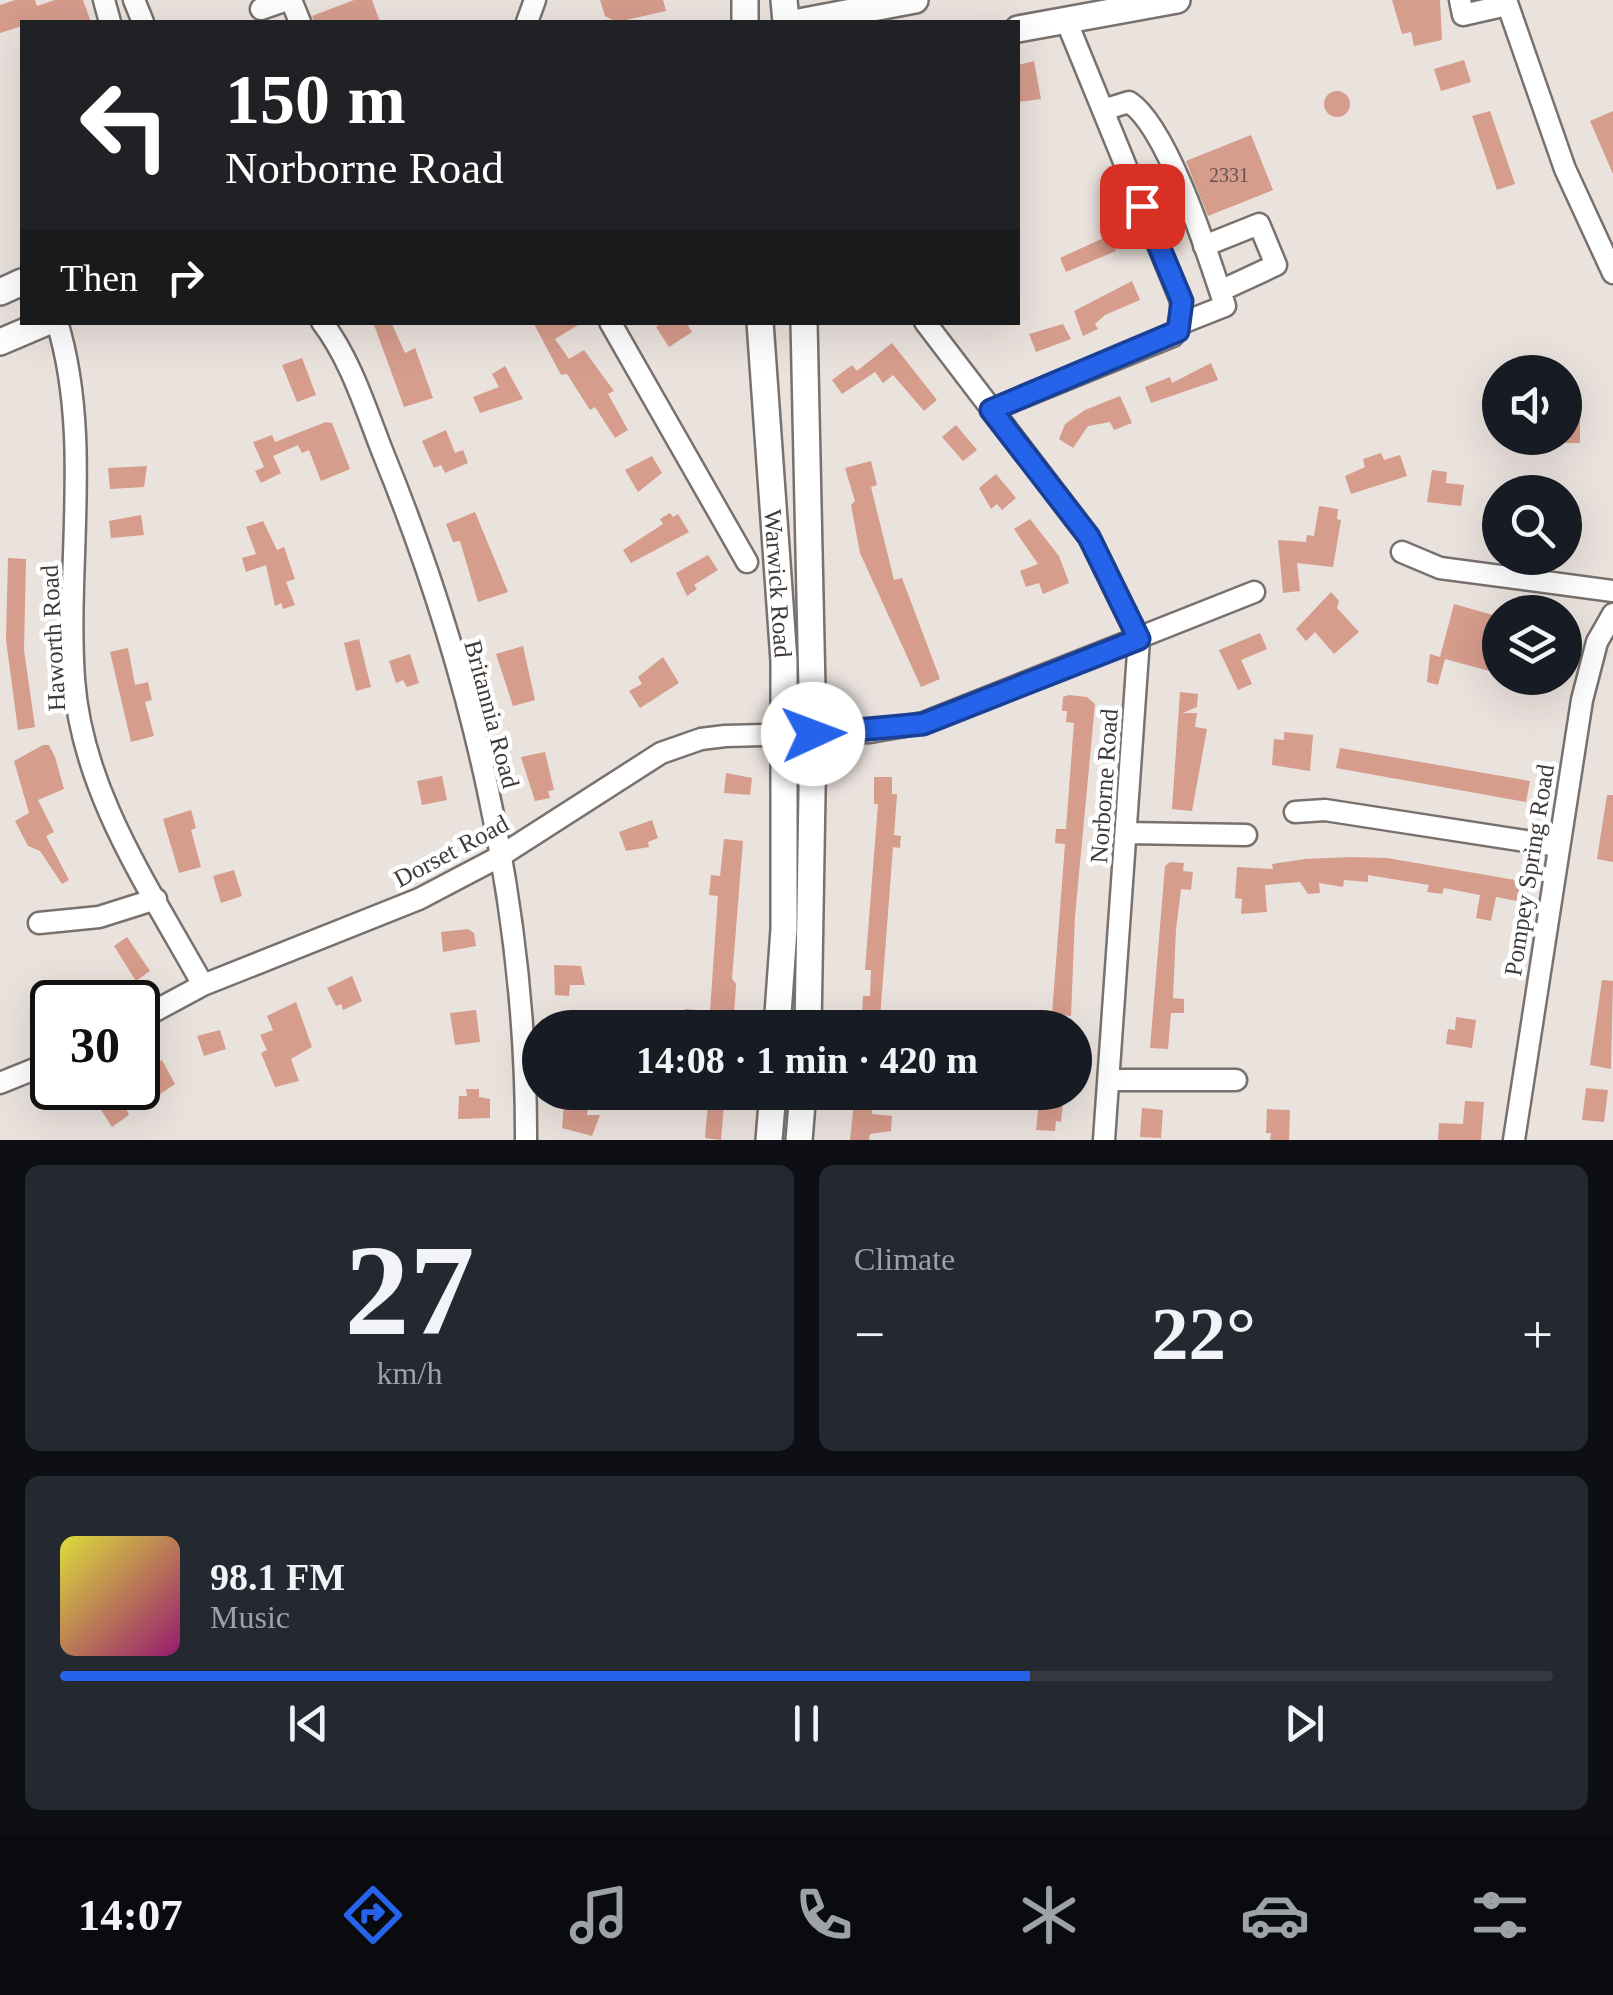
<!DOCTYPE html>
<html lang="en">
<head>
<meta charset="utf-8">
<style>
	body { margin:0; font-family:Georgia,serif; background:#242831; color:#f1f3f6; height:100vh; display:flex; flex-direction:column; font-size:38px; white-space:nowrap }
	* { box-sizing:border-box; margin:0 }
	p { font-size:32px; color:#9ea1a6 }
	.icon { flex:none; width:55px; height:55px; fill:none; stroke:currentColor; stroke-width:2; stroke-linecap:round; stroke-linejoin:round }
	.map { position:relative; height:1140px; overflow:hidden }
	.drawer { display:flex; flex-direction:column; gap:25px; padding:25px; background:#0d0f14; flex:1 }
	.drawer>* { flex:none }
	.hud { position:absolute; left:20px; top:20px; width:1000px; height:305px; border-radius:0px; box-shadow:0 10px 40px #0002; background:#202124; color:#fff; overflow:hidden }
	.tools { position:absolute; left:1482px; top:355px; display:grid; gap:20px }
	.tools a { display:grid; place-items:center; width:100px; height:100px; border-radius:50%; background:#171b24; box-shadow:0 10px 40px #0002; font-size:50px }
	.speed { position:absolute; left:30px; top:980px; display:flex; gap:20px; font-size:50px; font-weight:700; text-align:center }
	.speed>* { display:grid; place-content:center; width:130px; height:130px; border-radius:50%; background:#171b24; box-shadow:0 10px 40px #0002; line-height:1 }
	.speed .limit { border:5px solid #111; border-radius:15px; background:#fff; color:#111 }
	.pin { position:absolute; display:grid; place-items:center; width:85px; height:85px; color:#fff; margin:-42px; border-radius:20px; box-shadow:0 5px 15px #0006 }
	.me { position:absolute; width:110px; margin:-55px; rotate:88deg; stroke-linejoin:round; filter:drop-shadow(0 0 8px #0008) }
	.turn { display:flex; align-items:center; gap:35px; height:210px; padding:0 40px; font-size:45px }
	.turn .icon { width:130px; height:130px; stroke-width:2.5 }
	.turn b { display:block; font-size:70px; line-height:85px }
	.then { display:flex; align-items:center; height:95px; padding:0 40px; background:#0003; gap:20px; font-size:38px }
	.big { font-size:75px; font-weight:700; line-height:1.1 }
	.drawer .widget { flex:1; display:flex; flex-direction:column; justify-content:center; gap:15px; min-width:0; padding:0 35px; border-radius:15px; background:#242831 }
	.drawer .dial { align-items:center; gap:0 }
	.dial b { font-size:130px; line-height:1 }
	.song { display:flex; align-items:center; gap:30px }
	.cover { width:120px; height:120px; border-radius:15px; background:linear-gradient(135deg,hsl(60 70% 55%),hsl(320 70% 35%)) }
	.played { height:10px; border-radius:5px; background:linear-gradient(90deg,#2563eb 65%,#363941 65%) }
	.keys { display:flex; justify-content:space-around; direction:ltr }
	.heat { display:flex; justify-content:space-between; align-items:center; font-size:55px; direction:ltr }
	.drawer .tiles { flex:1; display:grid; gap:25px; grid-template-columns:1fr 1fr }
	.widget:last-child { grid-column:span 2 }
	.trip { position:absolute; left:522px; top:1010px; width:570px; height:100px; border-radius:50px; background:#171b24; box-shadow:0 10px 40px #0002; font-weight:700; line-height:100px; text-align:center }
	.menu { display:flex; height:160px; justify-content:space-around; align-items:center; background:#090b0e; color:#9ea1a6 }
	.menu .icon { width:70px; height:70px }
	.menu .on { color:#2563eb }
	.menu b { font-size:45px; color:#f1f3f6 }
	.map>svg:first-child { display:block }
</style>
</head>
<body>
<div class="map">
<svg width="1613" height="1140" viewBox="0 0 1613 1140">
	<rect width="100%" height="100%" fill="#eae2dd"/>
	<path fill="#d69c8c" d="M15 0H35L37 6 55 0H83L91 22H22V26L0 33V5Z
		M354 0H372L380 22H314L312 16Z
		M600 0H663L666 11 617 22 605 16Z
		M1392 0H1440L1442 40 1414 46 1411 32 1402 34Z
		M1464 60 1471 82 1441 91 1434 69Z
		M1034 61 1041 99 1018 102V65Z
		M1324 104a13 13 0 1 1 26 0a13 13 0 1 1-26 0Z
		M1490 111 1515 184 1497 190 1472 116Z
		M1613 111V174L1590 121Z
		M1251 135 1273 190 1208 216 1186 161Z
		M1110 235 1116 251 1066 272 1060 258Z
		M1132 281 1140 300 1105 315 1095 324 1098 329 1083 336 1074 311Z
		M373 322H391L405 353 415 348 433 398 404 407Z
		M533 322H583L555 339 569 359 584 350 614 391 608 394 628 430 615 438 595 407 590 410 567 374 561 375Z
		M663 322H686L692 332 669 347 656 327Z
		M1063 324 1071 339 1036 352 1029 334Z
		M892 343 937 400 924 411 893 375 883 383 875 372 842 394 832 380 852 365 857 371Z
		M302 358 316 395 297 402 282 365Z
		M1211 363 1218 380 1151 403 1145 387 1170 377 1172 383Z
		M505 366 523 399 480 413 473 397 499 387 492 374Z
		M1120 396 1132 423 1114 430 1110 422 1088 426 1073 448 1059 439 1065 424 1085 410Z
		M1565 407H1580V443H1565Z
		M326 422 332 423 350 469 321 481 309 450 302 453 298 445 273 456 281 473 261 483 255 471 264 467 253 442 272 435 275 442Z
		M956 425 977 450 963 461 942 437Z
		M446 430 455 453 463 450 468 463 445 473 441 465 434 468 422 441Z
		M1381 453 1384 460 1400 455 1407 476 1351 494 1345 476 1365 467 1363 459Z
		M652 456 662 473 638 492 625 470Z
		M871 461 877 485 871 487 894 580 902 578 940 679 921 687 860 553 851 505 855 501 845 468Z
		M147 466 144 487 110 489 108 468Z
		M1432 470 1447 472 1446 483 1464 485 1461 506 1427 502Z
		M996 474 1016 498 1002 510 997 504 991 509 979 488Z
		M1319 506 1338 509 1337 519 1341 520 1333 567 1297 563 1300 591 1283 593 1278 540 1306 542 1307 535 1314 536Z
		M475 512 508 592 478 602 460 541 453 542 446 524Z
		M670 513 673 517 678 514 689 532 631 563 623 550 663 524 660 519Z
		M141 515 144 535 111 538 109 521Z
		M1030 519 1059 556 1069 583 1043 594 1039 583 1026 587 1020 571 1038 564 1014 529Z
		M263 521 277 550 284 547 295 579 286 582 295 605 283 609 281 603 275 606 266 565 246 572 242 558 256 554 246 527Z
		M708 555 718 570 694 585 697 589 687 596 676 573Z
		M8 558 26 559 24 650 35 727 18 730 6 640Z
		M1331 592 1339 601 1337 608 1359 632 1334 654 1315 632 1306 641 1296 629Z
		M1454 604 1500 617V647L1493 672 1445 659 1438 685 1427 682 1430 654 1440 657Z
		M1260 633 1267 649 1241 660 1252 684 1238 690 1219 650Z
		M359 639 371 687 356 691 344 643Z
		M523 646 535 700 513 706 496 654Z
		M128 648 135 685 148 682 152 700 145 702 154 736 131 742 110 652Z
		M410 654 419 683 407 687 403 680 396 683 389 661Z
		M663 657 679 683 640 708 629 691 642 684 638 677Z
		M1180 692 1198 694 1197 707 1183 713H1197L1195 727 1207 729 1192 811 1172 809Z
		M1069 695 1087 697 1095 704 1075 916 1071 1016 1052 1014 1065 844 1055 843 1056 829H1066L1074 723 1066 722 1067 711H1062L1063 697Z
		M1284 732 1313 735 1310 771 1272 765 1274 739 1284 740Z
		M43 745H49L55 757 64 789 38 800 54 832 46 836 69 880 62 884 40 851 28 846 15 821 29 813 14 761Z
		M1340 748 1530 781 1526 802 1336 768Z
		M545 752 554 790 548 791 550 798 535 801 521 757Z
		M726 773 752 778 750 795 724 793Z
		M442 776 447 800 422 805 417 781Z
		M874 777H892V794H897L894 835 901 836 900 848 893 847 880 1018 862 1016 863 996H870L871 970H865L878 804H874Z
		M1607 795H1613V862L1597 859Z
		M191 810 196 828 191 830 201 867 179 873 163 819Z
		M652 820 658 838 648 842 649 847 626 851 619 832Z
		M724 839 743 841 732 979 736 984 735 1000 733 1028H709V1022L684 1018 685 1009 710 1011 718 896 709 895 711 875 720 876Z
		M1350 857 1387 858 1521 881 1517 901 1496 897 1491 921 1476 918 1480 895 1444 888 1442 894 1427 892 1429 885 1368 875V882L1344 880 1343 887 1319 883 1320 893 1308 894 1300 882 1265 885 1267 912 1241 914 1242 899 1235 898 1237 867 1273 869 1272 864 1305 859Z
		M1170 862 1184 863 1183 871 1193 872 1191 890 1181 889 1176 930 1173 998 1184 999V1013H1171L1168 1049 1150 1048 1165 866Z
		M234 870 242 896 221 903 213 876Z
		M468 929 474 933 476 946 443 952 441 932Z
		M127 937 150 971 136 981 114 946Z
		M554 965 581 966 585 985H570L569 996 555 995Z
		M352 976 362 1001 343 1010 341 1004 336 1006 327 988Z
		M1602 980 1613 981 1611 1069 1590 1065Z
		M296 1002 312 1047 291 1059 299 1081 275 1087 261 1053 267 1050 260 1035 273 1030 267 1016Z
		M476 1010 480 1042 455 1045 450 1013Z
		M1456 1017 1476 1020 1472 1048 1446 1044 1448 1029 1455 1030Z
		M220 1030 226 1049 204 1056 197 1036Z
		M162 1060 175 1084 156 1097 140 1073Z
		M1586 1088 1608 1090 1604 1122 1582 1120Z
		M118 1089 129 1115 112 1127 96 1102Z
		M466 1089H479V1097L490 1099V1118L458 1119 459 1096H467Z
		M709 1092H725L721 1140 705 1138Z
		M855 1092H873L872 1114 892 1116 891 1131 870 1134 869 1140H850Z
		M1040 1092 1064 1093 1061 1122 1056 1121 1055 1131 1036 1130Z
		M1465 1101 1484 1102 1481 1140H1438L1439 1123 1463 1124Z
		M564 1103 576 1104 588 1108 587 1115H600L592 1136 562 1128Z
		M1142 1108 1163 1110 1161 1138 1140 1137Z
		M1267 1109 1290 1110 1289 1140H1270L1271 1133H1266Z"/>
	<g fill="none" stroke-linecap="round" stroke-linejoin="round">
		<g stroke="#78716d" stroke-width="25">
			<path id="minor" d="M104 0 110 22
				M134 0 143 22
				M291 0 300 22
				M1460 0 1463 15 1507 5
				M1506 0 1565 169 1613 273
				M261 9 287 0
				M527 22 535 0
				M1103 110 1129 102C1168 127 1209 258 1225 306L1182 323
				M1204 246 1259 224 1276 265 1220 291
				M57 322C92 436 66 562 74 679 82 792 150 889 203 985
				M322 322C351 360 366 410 383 453 471 668 527 907 526 1140
				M610 322 747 562
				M925 322 1089 537 1139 639 1104 1140
				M991 410 1173 336 1182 323 1181 301 1066 20
				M1402 552 1440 568 1613 591
				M1295 812 1325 810 1558 846
				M1126 833 1246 835
				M39 923 99 917 156 899
				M138 1020 203 985 419 899 499 857 661 753 701 739 725 736 870 732 923 723 1254 592
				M1109 1080H1236
				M0 1083 52 1062
				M1514 1140 1582 700 1597 642 1613 614"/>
		</g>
		<g stroke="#78716d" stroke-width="30">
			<g id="major">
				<path d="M745 0V22"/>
				<path d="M784 0 786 22"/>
				<path d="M799 22 915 0"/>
				<path d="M1018 29 1177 0"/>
				<path d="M0 292 22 282"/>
				<path id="s1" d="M760 322 784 661V929L777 1028"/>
				<path d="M804 322 813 734 808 1028"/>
				<path d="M0 342 47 322"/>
				<path d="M769 1140 773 1092"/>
				<path d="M799 1140 803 1092"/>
			</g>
		</g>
		<use href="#minor" stroke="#fff" stroke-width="20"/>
		<use href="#major" stroke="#fff" stroke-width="25"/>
	</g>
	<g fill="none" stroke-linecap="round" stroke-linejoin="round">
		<g stroke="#184099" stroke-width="25">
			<path id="route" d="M813 734 923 724 1139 639 1089 537 991 410 1178 331 1182 301 1142 206"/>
		</g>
		<use href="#route" stroke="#2563eb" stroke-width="18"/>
	</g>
	<g text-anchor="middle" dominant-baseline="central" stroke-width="9" stroke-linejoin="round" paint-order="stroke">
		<g font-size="20" fill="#65534e">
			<text x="1229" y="175">2331</text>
		</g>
		<g font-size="25" fill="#3f3b3a" stroke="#fff">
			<text stroke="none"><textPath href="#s1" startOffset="262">Warwick Road</textPath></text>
			<text transform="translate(53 638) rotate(-93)">Haworth Road</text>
			<text transform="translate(492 714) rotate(75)">Britannia Road</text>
			<text transform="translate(1104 786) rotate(-86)">Norborne Road</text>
			<text transform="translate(451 851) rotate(-28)">Dorset Road</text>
			<text transform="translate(1529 870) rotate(-81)">Pompey Spring Road</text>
		</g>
	</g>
</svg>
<div class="tools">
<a><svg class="icon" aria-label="sound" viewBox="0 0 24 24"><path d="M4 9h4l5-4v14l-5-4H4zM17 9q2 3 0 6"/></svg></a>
<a><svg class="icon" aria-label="search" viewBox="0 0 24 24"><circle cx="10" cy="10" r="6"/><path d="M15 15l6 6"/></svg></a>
<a><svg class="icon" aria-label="layers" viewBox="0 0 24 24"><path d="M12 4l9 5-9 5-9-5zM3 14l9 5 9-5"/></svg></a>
</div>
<div class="speed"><div class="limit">30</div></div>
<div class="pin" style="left:1142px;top:206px;background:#d93025"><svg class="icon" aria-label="arrive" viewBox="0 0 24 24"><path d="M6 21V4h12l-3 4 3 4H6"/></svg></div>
<svg class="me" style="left:813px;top:734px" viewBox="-20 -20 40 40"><circle r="19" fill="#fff"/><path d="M0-13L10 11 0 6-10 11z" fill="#2563eb"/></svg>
<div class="trip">14:08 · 1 min · 420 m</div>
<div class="hud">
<div class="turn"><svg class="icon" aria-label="left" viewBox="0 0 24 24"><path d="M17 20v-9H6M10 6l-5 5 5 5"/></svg><div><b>150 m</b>Norborne Road</div></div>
<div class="then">Then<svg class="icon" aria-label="right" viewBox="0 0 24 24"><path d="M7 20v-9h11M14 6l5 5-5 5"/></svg></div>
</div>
</div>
<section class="drawer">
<div class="tiles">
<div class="widget dial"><b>27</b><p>km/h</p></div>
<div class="widget"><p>Climate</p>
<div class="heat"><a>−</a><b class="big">22°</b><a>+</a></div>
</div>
<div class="widget">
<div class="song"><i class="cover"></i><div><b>98.1 FM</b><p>Music</p></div></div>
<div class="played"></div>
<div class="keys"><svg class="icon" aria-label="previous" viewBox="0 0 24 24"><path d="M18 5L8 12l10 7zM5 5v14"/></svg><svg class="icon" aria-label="pause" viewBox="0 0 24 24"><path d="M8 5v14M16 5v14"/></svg><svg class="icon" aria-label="next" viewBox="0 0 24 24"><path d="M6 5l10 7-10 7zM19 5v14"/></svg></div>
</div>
</div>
</section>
<nav class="menu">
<b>14:07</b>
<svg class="icon on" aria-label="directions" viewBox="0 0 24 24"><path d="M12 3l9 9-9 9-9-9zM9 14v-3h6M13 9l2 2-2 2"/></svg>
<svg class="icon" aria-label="music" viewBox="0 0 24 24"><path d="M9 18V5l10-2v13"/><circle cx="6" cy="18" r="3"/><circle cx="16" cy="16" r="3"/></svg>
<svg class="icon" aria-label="phone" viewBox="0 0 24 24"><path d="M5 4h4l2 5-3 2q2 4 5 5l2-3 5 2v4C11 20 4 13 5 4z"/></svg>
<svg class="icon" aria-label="climate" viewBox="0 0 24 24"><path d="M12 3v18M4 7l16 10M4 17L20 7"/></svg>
<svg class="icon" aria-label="car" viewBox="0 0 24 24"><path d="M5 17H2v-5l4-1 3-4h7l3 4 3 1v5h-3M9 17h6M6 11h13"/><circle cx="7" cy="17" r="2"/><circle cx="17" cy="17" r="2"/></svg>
<svg class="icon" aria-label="filters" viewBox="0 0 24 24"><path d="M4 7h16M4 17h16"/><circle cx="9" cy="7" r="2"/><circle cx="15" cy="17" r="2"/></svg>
</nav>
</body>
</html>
